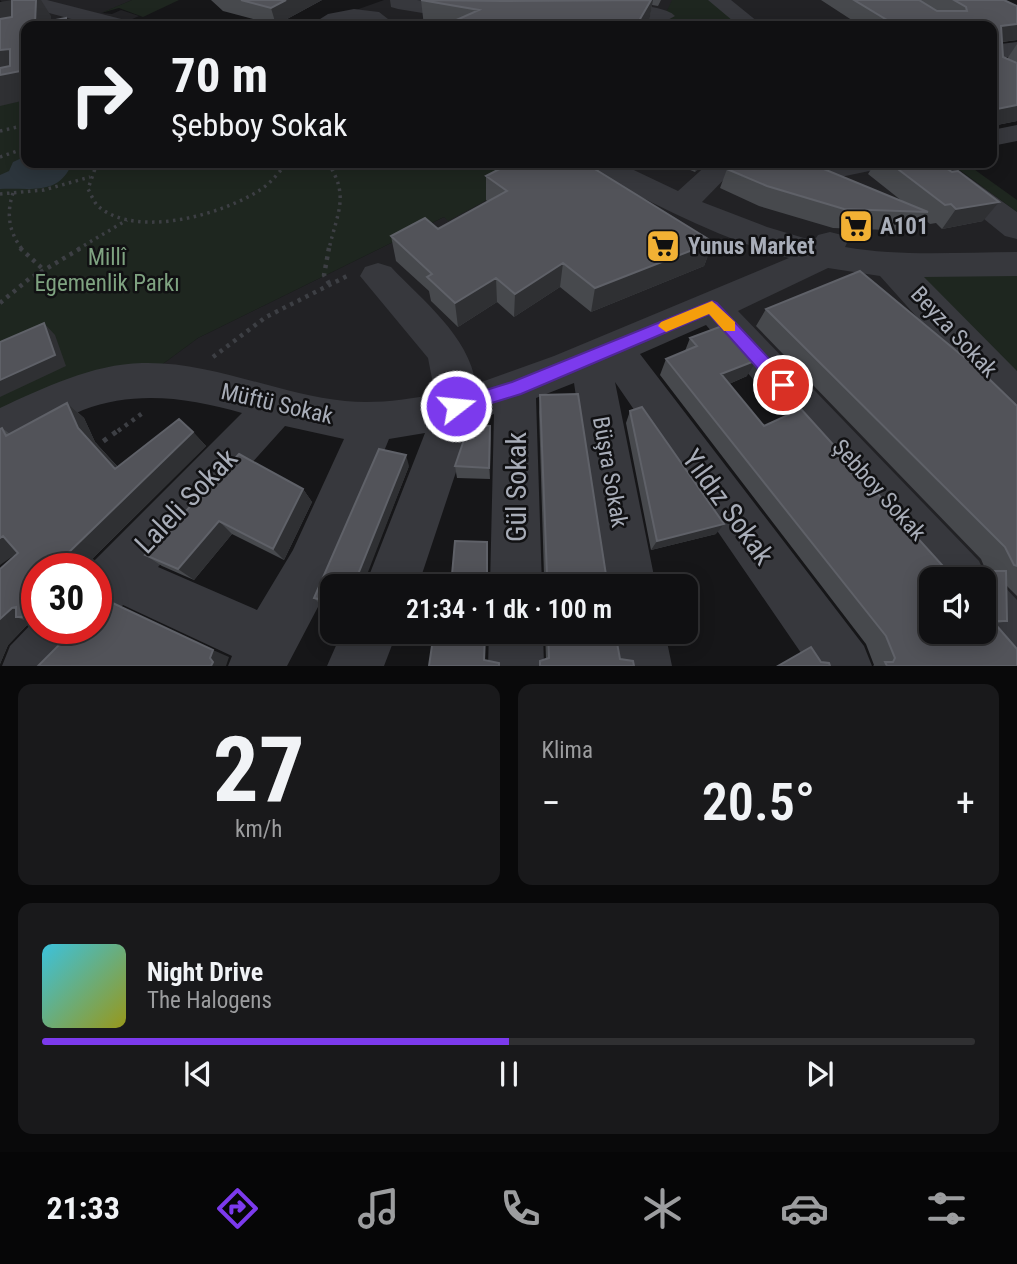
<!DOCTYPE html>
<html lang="tr">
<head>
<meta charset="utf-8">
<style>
	body { margin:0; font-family:"Roboto Condensed",sans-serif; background:#19191b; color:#f1f3f6; height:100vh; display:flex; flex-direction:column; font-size:26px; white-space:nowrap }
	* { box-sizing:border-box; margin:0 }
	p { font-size:23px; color:#9c9d9f }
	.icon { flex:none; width:38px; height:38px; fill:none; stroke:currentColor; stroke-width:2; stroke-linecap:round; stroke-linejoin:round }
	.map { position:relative; height:666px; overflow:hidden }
	.sheet { display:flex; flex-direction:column; gap:18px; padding:18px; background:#09090a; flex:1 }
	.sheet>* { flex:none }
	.hud { position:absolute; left:21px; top:21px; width:976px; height:147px; border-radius:14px; box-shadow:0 4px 18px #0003,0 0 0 2px #303032; background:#101012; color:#f1f3f6; overflow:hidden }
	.controls { position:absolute; left:919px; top:567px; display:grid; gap:14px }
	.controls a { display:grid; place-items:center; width:77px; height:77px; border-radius:14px; background:#101012; box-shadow:0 4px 18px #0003,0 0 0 2px #303032; font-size:35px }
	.speed { position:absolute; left:21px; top:553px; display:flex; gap:14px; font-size:35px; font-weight:700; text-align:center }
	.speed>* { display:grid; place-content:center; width:91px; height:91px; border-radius:50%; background:#101012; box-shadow:0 4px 18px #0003,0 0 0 2px #303032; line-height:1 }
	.speed .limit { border:10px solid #d22; background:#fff; color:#111 }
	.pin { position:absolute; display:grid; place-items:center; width:60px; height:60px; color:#fff; margin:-30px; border:4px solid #fff; border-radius:50%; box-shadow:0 2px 7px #0007 }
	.me { position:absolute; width:77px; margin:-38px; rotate:74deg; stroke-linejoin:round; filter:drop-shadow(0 0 5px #0008) }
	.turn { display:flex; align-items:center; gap:24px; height:147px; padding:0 35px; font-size:32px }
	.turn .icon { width:91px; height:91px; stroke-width:2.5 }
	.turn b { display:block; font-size:49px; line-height:60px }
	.big { font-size:52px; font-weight:600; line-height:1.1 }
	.sheet .widget { flex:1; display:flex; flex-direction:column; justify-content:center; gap:10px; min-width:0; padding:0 24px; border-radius:14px; background:#19191b }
	.sheet .dial { align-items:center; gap:0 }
	.dial b { font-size:91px; line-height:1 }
	.song { display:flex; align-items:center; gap:21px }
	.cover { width:84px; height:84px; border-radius:10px; background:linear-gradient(135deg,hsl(190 70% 55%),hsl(60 70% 35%)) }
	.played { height:7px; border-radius:4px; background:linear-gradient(90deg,#7c3aed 50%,#303032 50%) }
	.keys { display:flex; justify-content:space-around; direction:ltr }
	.heat { display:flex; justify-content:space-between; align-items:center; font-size:38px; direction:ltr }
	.sheet .tiles { flex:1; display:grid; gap:18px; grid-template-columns:1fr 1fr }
	.widget:last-child { grid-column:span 2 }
	.trip { position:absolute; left:320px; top:574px; width:378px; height:70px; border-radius:14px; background:#101012; box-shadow:0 4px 18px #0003,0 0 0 2px #303032; font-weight:600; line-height:70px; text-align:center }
	.tabs { display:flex; height:112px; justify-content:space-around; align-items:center; background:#060607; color:#9c9d9f }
	.tabs .icon { width:49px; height:49px }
	.tabs .on { color:#7c3aed }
	.tabs b { font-size:32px; color:#f1f3f6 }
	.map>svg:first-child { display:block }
</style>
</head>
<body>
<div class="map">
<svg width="1017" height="666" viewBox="0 0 1017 666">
	<rect width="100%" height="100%" fill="#161618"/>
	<path fill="#222225" d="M0 0H132L102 13 112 14 121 10 139 16 119 25 121 26H26Z
		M384 0H873L917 26H311Z
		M523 163H930L1017 228V641L984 579 712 307 405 419 141 380 198 338 444 217 448 220 538 173Z"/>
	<path fill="#1e261f" d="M132 0H179L143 17 119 8 101 13Z
		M672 0H718L744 20 735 26H660Z
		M26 100V163H523L539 172 448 221 444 217 198 338 141 380 0 429V105Z
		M950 163H988L971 167 1017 200V212Z
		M890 264H1017V399Z"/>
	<path fill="#2c353c" d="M26 156V163H72C59 197 29 187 0 189V175L9 171 13 162Z"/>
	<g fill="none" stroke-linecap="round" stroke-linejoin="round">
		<path stroke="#3d3f44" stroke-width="3.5" stroke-dasharray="2.5 4.5" stroke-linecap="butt" d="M0 131 26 125
			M0 157 26 148
			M97 163 88 189C91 194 94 203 99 207 138 239 223 214 260 190 270 184 279 172 287 163
			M328 163C350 196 337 213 329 249
			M13 193C6 214 9 232 22 249
			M0 194 44 190 90 177
			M78 249 127 220"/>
		<path stroke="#3d3f44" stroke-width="4.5" stroke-dasharray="3.5 5" stroke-linecap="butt" d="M20 248 44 270
			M329 248 324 275 330 285
			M0 303 29 279 81 248
			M213 357 266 317 349 275
			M118 431 144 412"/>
		<path stroke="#3d3f44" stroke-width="5" stroke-dasharray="4.5 7" stroke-linecap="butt" d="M94 448 120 429"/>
		<path fill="#37383d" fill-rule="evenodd" d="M13 0H47L129 21 132 26H97L16 4Z
			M390 0H417L540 20 551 26H502L398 9 391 7Z
			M546 0C567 0 664 1 675 16L664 22 556 6Z
			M708 0H731L763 26H739Z
			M354 9 379 12 397 26H374L354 21 336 26H309L328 14Z
			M1017 42V56L992 59V45Z
			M1017 125V141L992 146V130Z
			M583 163H619L678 191 709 163H740L702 202 767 227 814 241 818 235 830 232 842 235 847 243 845 247C902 257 960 252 1017 252V276L924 277 1017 371V417L1002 412 880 276 828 268 738 311 979 561 987 578 1003 585 1017 600V666L997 661 973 632H984V579H931V584L706 325 640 354 864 646 872 666H810L615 382 656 586H604L574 383 536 398 542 586H490L494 414 473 421 418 586H365L425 433 389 439 329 586 287 666H228L232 656 123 605 115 615 96 622V569H86L242 413C189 398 136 390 83 410 55 422 29 438 0 448V408C43 388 93 364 142 363 212 361 276 394 345 401 375 404 406 400 435 394L428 358 360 276 365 267 378 263 391 267C423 301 468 335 476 384L554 356 789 258C718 238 652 203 587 169ZM285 426 344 439 293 550 257 610 158 567Z
			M753 163H794L804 167 824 163H884L879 169 802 185 758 169Z
			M915 163H949L1017 212V239L1005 236Z
			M37 618V628H92L84 647 68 666H2L10 646Z
			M342 632H397L384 666H327Z
			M489 632H543L544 666H488Z
			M611 632H665L672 666H616Z"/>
	</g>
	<path fill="#47494d" d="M211 0H322L276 25 223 11Z
		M421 0H661L658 6 652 5 649 22 647 26H424Z
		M821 0H1004L1017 40 1002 42 1003 57 1007 59 1017 44V121L992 126V26H861Z
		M673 163H706L695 172Z
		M875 163H938L983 221 942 229 936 223 930 224 923 218 914 231 833 228 759 206 720 188 727 169 902 201 868 174Z
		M486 176 713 242 704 266 591 312 560 287 514 317 497 302 458 327 431 301 429 291 396 261 391 236 438 229 488 202 486 200Z
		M766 309 1017 406V596L1006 585 1007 621 996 624 1017 666H873L874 665 866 644 660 375 666 359 685 351 690 338 747 376 729 384 764 426 950 574 956 571H986L981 559 756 326Z
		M540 395 606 575 621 586H533L534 578 544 575 539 412Z
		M67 403 84 418 95 442 118 467 193 432 206 446 84 567 37 569V624L30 622 8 645 0 664V569L18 553 2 428 10 434Z
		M630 411 716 534 651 550 626 423Z
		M490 426V479L457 478 455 466Z
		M239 454 303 489 312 502 284 560 232 534 194 580 162 566 145 555Z
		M409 466 364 580 332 586V608L322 606 314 598Z
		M545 632H615L620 659 634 666H539L540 661 546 659Z"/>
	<path fill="#2f3033" d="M12 0 28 25 0 30V2Z
		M36 0H41L51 16V26L35 24Z
		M286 0H322L276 25 271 8Z
		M651 0H653L649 22 647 26H636Z
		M1017 24V40L992 43 1001 26Z
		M10 49 26 70V100L0 106V50Z
		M1017 105V121L992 126V110Z
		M698 163H706L695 172Z
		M999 202 983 221 942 229 956 209Z
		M713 242 704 266 591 312 595 288Z
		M563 263 560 287 514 317 515 294Z
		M496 278 497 302 458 327 455 303Z
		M44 323 55 335 66 366 0 397V380Z
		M757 360 747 376 713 391 721 374Z
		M67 403 84 418 95 442 131 482 115 469 78 428Z
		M490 426 491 438 490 479 489 468Z
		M193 432 206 446 84 567 88 569H71L64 560V557Z
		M406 455 409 466 363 585 357 577Z
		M303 489 312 502 284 560 273 549Z
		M219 521 232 534 194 580 178 569Z
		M724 524 716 534 651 550 657 541Z
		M3 536 26 547 0 565V538Z
		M37 603V622L22 617H16L30 622 8 645 0 664V619L12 608 26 613Z
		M485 632H486L485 666 484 660Z
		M213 650 229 657 226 666H211L210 658Z"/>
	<path fill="#525359" stroke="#5f6168" stroke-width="2" fill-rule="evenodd" d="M12 0H36L35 24 66 18V26H26V70L0 75V68L10 66V49L0 50V19L12 17Z
		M241 0H286L271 8Z
		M421 0 502 1 651 0 636 26H443L479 10Z
		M854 0H919L937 11H967L966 7 954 0H1004L1017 6V24L1001 26 1003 57 1017 63V105L992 110V26H897Z
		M511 163H585L713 242 595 288 563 263 515 294 496 278 455 303 427 277 432 274 391 236 425 218 438 229 507 191 486 176Z
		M732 163H794L810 168 819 167 928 212 844 209 767 186 727 169Z
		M890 163H938L952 172 958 171 999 202 956 209 951 204 945 205Z
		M860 271 983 373 1017 406V566L1014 565 1005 547 766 309Z
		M44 323 55 355 0 380V342Z
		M725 325 757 360 721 374 764 426 801 409 951 575H955L956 571H1006L1007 621H996V625L1017 649V666H887L885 662H893L895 658 886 636 666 359 697 346 690 338ZM931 579H984V632H931Z
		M578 394 606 575 620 578 621 586H534V578L547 575 540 395Z
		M67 403 78 428 115 469 179 419 193 432 64 557V560L74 561V566L71 569H37V603L22 617H16V607L12 608 0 619V569L18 553 3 536 0 538V429L2 428 6 436Z
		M642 407 724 524 657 541 630 411Z
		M469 425 490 426 489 468 455 466Z
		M379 449 406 455 357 577 359 580H368L366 586H332V602L314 598Z
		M239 454 303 489 273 549 219 521 178 569 145 555Z
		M455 541 487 542V580H505V586H451Z
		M104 599 213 650 210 658 213 662 211 666H38L63 641 71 628H96V607Z
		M434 632H485L484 660 499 663V666H429Z
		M548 632H615L620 659 633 661 634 666H540V661L549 658Z
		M811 647 821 662 829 663 830 666H778Z"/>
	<path fill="#7c3aed" stroke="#51269a" stroke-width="2" d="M712 301 717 303 789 380 792 385 789 390H777L709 314 521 394 456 414 447 406 450 401 512 382Z"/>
	<path fill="#f59e0b" d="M712 301 735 322V331H724L709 314 666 332 658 326 661 322Z"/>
	<defs>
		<g id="supermarket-square" transform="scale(1.75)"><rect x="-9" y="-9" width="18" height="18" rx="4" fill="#f2b134" stroke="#111113"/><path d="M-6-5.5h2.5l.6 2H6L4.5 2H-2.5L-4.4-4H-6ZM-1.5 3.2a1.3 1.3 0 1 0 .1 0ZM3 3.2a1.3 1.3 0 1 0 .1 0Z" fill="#111"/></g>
	</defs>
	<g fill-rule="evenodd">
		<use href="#supermarket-square" x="856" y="226"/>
		<use href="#supermarket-square" x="663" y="246"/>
	</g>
	<g text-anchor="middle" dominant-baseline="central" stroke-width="5" stroke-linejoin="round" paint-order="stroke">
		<g font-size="23" font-weight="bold" fill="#a8adb8" stroke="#111113" text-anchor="start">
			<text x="880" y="226">A101</text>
			<text x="688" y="246">Yunus Market</text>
		</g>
		<g font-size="23" fill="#7fa381" stroke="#111113">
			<text x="107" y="257">Millî<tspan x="107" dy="26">Egemenlik Parkı</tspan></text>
		</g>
		<g font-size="23" fill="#a8adb8" stroke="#111113">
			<text transform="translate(954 332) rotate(47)">Beyza Sokak</text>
			<text transform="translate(277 404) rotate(13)">Müftü Sokak</text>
			<text transform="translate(610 472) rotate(80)">Büşra Sokak</text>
			<text transform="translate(879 490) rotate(48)">Şebboy Sokak</text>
		</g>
		<g font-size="28" fill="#a8adb8" stroke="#111113">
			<text transform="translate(516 487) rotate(-90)">Gül Sokak</text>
			<text transform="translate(186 501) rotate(-46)">Laleli Sokak</text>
			<text transform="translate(728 507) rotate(54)">Yıldız Sokak</text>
		</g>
	</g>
</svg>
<div class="controls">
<a><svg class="icon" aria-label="sound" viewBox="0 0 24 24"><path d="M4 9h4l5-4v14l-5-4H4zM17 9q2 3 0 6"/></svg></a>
</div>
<div class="speed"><div class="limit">30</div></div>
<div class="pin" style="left:783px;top:385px;background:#d93025"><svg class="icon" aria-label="arrive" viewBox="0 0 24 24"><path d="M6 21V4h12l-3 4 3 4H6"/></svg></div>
<svg class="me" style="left:456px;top:406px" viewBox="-20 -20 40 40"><circle r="17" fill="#7c3aed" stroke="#fff" stroke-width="3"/><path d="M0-11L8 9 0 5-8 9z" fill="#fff"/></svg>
<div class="trip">21:34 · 1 dk · 100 m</div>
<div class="hud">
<div class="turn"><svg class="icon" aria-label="right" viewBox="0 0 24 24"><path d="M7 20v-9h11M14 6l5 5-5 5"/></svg><div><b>70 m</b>Şebboy Sokak</div></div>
</div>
</div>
<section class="sheet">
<div class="tiles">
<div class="widget dial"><b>27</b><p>km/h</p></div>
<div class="widget"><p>Klima</p>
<div class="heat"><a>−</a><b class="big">20.5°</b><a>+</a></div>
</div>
<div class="widget">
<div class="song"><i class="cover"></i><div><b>Night Drive</b><p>The Halogens</p></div></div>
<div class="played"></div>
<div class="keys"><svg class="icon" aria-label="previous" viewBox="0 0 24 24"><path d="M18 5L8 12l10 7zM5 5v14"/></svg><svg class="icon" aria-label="pause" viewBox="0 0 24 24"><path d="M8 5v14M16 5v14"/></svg><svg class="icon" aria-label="next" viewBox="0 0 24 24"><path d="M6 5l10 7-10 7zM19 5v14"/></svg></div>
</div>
</div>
</section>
<nav class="tabs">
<b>21:33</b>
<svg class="icon on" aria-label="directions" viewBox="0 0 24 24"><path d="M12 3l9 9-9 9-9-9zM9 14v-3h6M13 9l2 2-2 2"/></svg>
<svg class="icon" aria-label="music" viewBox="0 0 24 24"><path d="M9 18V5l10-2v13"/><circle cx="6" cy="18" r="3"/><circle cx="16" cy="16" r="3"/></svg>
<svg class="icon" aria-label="phone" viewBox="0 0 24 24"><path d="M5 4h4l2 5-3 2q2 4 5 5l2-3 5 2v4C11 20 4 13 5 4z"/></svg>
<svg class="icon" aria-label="climate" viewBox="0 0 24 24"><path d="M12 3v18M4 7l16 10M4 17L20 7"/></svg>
<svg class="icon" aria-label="car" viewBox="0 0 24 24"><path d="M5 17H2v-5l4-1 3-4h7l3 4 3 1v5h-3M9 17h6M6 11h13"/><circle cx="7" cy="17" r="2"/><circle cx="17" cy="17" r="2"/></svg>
<svg class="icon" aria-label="filters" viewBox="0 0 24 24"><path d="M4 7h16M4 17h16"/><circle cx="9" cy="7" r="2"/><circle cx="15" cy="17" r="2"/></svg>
</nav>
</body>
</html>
